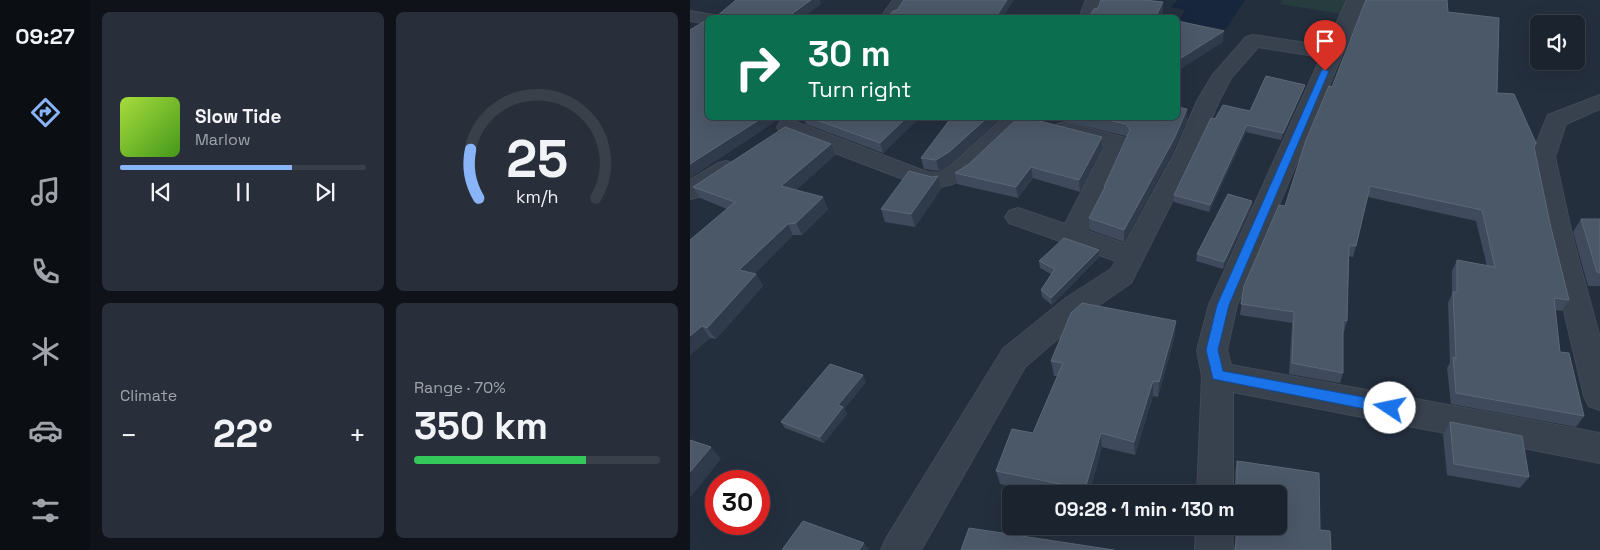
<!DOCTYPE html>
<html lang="en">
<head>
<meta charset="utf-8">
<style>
	body { margin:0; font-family:"Space Grotesk",sans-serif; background:#282f3a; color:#f1f3f6; height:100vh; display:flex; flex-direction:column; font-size:19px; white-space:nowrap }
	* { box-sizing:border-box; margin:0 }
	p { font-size:16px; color:#a0a4aa }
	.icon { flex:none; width:28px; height:28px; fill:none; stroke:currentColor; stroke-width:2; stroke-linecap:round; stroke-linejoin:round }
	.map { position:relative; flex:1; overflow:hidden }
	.sheet { display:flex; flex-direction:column; gap:12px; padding:12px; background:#0f1319; width:600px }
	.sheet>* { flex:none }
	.guide { position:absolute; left:15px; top:15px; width:475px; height:105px; border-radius:8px; box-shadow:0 5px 20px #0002,0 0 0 1px #39404a; background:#0b6e4f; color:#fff; overflow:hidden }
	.controls { position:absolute; left:840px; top:15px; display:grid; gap:10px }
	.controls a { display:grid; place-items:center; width:55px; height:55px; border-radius:8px; background:#1b232e; box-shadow:0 5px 20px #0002,0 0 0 1px #39404a; font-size:25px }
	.speed { position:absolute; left:15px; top:470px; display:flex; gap:10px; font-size:25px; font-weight:700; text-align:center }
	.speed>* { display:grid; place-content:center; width:65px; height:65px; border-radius:50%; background:#1b232e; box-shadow:0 5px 20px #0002,0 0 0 1px #39404a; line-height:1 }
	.speed .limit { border:8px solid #d22; background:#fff; color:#111 }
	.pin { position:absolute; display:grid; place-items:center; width:42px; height:42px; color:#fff; margin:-51px -21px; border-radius:50% 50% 50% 0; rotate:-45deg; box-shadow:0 0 5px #0007 }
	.pin .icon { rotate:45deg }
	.me { position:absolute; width:55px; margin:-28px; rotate:281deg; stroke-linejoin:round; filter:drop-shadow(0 0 4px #0008) }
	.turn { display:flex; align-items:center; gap:18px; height:105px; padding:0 20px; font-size:22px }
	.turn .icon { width:65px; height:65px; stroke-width:2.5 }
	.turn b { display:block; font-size:35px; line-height:42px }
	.big { font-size:38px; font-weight:800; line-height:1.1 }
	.sheet .widget { flex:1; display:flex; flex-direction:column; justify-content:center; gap:8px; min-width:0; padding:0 18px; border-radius:8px; background:#282f3a }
	.sheet .dial { align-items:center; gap:0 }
	.dial svg { height:130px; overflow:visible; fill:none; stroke:#39404a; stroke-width:7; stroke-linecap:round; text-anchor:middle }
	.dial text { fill:#f1f3f6; stroke:none }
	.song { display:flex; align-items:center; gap:15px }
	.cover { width:60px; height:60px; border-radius:8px; background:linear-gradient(135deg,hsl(80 70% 55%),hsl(100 70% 35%)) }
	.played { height:5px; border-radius:2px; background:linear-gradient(90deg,#8ab4f8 70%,#39404a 70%) }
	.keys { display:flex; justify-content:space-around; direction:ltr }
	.heat { display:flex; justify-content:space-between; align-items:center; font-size:28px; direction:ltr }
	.charge { height:8px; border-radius:4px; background:linear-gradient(90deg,#34c759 70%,#39404a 0) }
	.sheet .tiles { flex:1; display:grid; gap:12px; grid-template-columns:repeat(2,1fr) }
	.trip { position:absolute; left:312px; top:485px; width:285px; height:50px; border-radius:8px; background:#1b232e; box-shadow:0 5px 20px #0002,0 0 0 1px #39404a; font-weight:800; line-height:50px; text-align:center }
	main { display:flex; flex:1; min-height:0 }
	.dock { display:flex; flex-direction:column; width:90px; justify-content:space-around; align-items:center; background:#0b0e12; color:#a0a4aa }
	.dock .icon { width:35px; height:35px }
	.dock .on { color:#8ab4f8 }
	.dock b { font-size:22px; color:#f1f3f6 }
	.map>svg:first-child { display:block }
</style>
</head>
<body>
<main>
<nav class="dock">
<b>09:27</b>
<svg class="icon on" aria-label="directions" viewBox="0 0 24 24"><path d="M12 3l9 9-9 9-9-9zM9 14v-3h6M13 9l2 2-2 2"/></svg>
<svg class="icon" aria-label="music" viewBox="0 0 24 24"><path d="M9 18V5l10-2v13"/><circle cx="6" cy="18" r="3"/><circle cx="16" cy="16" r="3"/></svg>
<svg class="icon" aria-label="phone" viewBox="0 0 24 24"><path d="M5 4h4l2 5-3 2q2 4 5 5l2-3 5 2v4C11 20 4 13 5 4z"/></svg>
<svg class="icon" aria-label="climate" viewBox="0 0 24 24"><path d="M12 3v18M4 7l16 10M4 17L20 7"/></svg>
<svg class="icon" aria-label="car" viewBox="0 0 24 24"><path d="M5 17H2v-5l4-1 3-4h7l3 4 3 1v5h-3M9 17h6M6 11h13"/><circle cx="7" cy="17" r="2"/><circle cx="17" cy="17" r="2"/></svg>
<svg class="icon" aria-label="filters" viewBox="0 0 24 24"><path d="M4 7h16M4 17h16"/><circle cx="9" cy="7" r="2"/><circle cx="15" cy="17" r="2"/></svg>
</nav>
<section class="sheet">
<div class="tiles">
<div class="widget">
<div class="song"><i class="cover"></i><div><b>Slow Tide</b><p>Marlow</p></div></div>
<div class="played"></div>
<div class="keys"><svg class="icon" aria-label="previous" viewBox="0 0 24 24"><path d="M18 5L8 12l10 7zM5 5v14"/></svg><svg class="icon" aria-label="pause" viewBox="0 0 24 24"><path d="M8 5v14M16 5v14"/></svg><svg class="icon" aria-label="next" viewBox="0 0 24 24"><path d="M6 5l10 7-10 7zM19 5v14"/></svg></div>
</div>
<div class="widget dial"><svg viewBox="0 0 100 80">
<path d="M14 69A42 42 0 1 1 86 69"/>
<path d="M14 69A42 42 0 0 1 9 39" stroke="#8ab4f8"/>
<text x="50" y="56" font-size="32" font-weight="700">25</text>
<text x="50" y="72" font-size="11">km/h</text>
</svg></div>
<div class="widget"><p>Climate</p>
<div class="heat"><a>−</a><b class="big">22°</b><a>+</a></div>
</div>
<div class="widget"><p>Range · 70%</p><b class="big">350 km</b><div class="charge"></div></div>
</div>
</section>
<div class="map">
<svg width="910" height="550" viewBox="0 0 910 550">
	<rect width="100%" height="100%" fill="#242f3e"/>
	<path fill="#263c3f" d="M593 0H658L652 14 590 4Z"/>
	<path fill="#17263c" d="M487 0H555L536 29 488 22 495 10 481 7Z"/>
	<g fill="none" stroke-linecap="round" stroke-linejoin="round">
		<g stroke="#414a57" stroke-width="2">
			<path id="minor" d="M203 0H221L208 18H190Z
				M396 0H414L407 18H389Z
				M657 0H675L547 305 537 350 541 365 910 433V463L543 392V494H507L512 376 507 350 519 305 631 57 568 47 541 78 529 101 508 150 441 283 396 314 335 367 231 550H191L197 537 313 349 376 298 421 269 426 261 319 223 315 217 319 211 328 208 375 224 415 146 367 134 364 129 367 124 375 122 383 124 436 138 439 143 397 231 435 244 486 150 507 101 522 76 556 37 563 35 636 46Z
				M0 11 24 15 26 18H18V24L0 21Z
				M910 95V109L876 124 865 157 883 239 910 338V410L899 406 894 396 857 239 841 157 858 115Z
				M313 118H336L280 174 263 184 246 188 221 182 90 132 87 127 90 122 98 120 106 122 237 172 249 173 263 164Z
				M36 161 44 163 48 168 44 173 9 197 0 199V180L28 163Z
				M506 526H542L543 550H505Z"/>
		</g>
		<use href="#minor" fill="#38414e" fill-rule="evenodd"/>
	</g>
	<path fill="#3f4b5c" d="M758 12 807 93 844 147 861 228 879 300 872 311 865 310 870 352 894 416 886 427 761 404 757 368 760 363 758 303 762 294V271L767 260 797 266 786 221 678 197 663 257 658 256 657 321 654 332 653 331V373L650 383 599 374 602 323 550 315 554 286 595 206 642 87Z
		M615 85 613 91 591 140 556 132 519 212 484 202V195L525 119 560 111Z
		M497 109V120L484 149 434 242 400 230 399 218 414 190V187L437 137 436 136 362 118H488Z
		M113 118H229L193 153 116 124Z
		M261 118H308V120L262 163 249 171 234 169 231 158Z
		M412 148 390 192 343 178 328 198 267 184 265 173Z
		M145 155 106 190 138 209 112 235H103L65 273 66 274 73 286 26 339 20 338 0 355 37 209 10 198 3 187Z
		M248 176 251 189 225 227 195 222 191 209 242 177Z
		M562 201 561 208 533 269 506 261 507 254Z
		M891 219H910V286H898L883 232Z
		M409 257 362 305 352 297 351 290 361 274 350 268 349 261Z
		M485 335 468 397 463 396 445 455 412 447 399 494H357L310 484 306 471 343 433 367 376H364L361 361Z
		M176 382 154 409 157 414 134 443 95 428 91 422Z
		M760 422 839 477 830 488 757 475 753 435Z
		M547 461 629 473 630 530 640 531 641 550H544L545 544V526H589V494H542L544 485 545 484V473Z"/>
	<path fill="#2f3b4b" d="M121 0H130L131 4 113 18H96Z
		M317 0H324L312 18H305Z
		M473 2V13L471 18 466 16Z
		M534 31 533 42 488 71V60Z
		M615 85 613 91 591 140 593 133Z
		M497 109V120L484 149 434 242V230Z
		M72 118H82L85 122 0 178V164Z
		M216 118H229L193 153 190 143Z
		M297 118H308V120L262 163 249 171 246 160Z
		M557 125 556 132 519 212 520 205Z
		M412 137V148L390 192 389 180Z
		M141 144 145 155 97 198 91 186Z
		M341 167 343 178 328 198 326 187Z
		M248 176 251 189 225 227 221 214Z
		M133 197 138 209 112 235 106 223Z
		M562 201 561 208 533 269 534 262Z
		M98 224 103 235 57 282 49 270Z
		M409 250V257L362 305 361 298Z
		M66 274 73 286 26 339 17 328Z
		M486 321 485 335 468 397 469 382Z
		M12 326 20 338 0 355V336Z
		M173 375 176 382 154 409 157 414 134 443 130 437 148 405Z
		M463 381V396L445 455 444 442Z
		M411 433 412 447 399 494H396L395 489Z
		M21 447 31 459 0 498V472Z
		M174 543 179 550H169Z"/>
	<path fill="#4b5868" stroke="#5c6777" d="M46 0H121L96 18H21L23 16H27Z
		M214 0H317L305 18H197L203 11 207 10Z
		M411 0H455L473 2 466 16 474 18H398L404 9 408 8Z
		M676 0H757L758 12 809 18 807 93 824 94 846 143 844 147 861 228 879 300 864 298 870 352 879 353 894 416 766 393 763 357 766 358 763 292H767V260L805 267 792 210 680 186 666 246 659 245 657 321 653 320V373L602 363 604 312 551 304 554 286 589 205 595 206 616 140 639 86 642 87Z
		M18 19V118H72L0 164V30Z
		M488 21 534 31 488 60Z
		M576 76 615 85 593 133 557 125 520 205 484 195 521 118 525 119 533 105 560 111Z
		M488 107 497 109 485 137 434 230 399 218 415 187H414L440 130 436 124 408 118H488Z
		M121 118H216L190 143Z
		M261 118H297L259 152 246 160 231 158Z
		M328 118H338L412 137 389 180 341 167 326 187 265 173 279 164Z
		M95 127 141 144 91 186 133 197 106 223 98 224 49 270 66 274 17 328 12 326 0 336V240L45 202 3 187Z
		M219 171 242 177 248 176 221 214 191 209Z
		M538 194 562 201 534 262 507 254Z
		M891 219H910V273L907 272Z
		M374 238 409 250 361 298 351 290 365 269 349 261Z
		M392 303 486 321 469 382 463 381 444 442 411 433 395 489 306 471 322 429 343 433 373 363 361 361 381 313Z
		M140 364 173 375 148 405 153 407 130 437 91 422Z
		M760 422 832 436 839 477 764 464Z
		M0 440 21 447 0 472Z
		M547 461 629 473 630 530 640 531 641 550H545L546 541 547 539V526H589V494H543L544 485 547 483Z
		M113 521 174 543 169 550H92Z
		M279 528 424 550H271Z"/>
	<path fill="#1a73e8" stroke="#114b97" d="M632 69 639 71 539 305 528 350 533 371 700 402 704 404 706 408 704 412 700 414 523 379 516 350 527 305Z"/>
</svg>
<div class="controls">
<a><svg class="icon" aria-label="sound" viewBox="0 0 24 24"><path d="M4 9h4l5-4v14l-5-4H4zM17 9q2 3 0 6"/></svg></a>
</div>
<div class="speed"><div class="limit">30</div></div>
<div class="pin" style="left:635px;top:71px;background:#d93025"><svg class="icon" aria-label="arrive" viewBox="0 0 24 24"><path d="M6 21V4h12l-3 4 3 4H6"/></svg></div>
<svg class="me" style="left:700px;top:408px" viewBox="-20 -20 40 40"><circle r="19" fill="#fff"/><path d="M0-13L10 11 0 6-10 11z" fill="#1a73e8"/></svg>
<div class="trip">09:28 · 1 min · 130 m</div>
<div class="guide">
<div class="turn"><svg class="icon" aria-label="right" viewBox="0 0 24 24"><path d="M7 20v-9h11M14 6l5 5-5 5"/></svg><div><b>30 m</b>Turn right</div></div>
</div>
</div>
</main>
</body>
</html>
